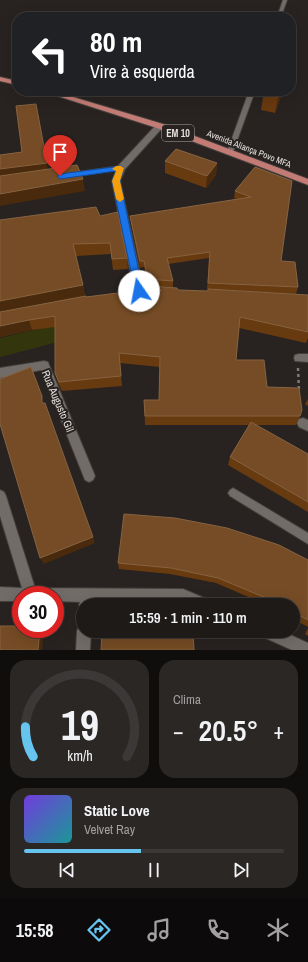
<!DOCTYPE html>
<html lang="pt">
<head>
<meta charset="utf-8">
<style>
	body { margin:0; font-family:"Archivo Narrow",sans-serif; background:#2b2725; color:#f1f3f6; height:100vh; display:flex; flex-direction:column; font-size:15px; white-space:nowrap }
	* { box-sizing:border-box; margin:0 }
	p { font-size:13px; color:#a1a1a2 }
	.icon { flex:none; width:22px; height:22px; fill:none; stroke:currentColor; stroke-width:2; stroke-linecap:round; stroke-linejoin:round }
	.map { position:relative; height:650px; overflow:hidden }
	.details { display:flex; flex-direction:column; gap:10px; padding:10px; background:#100e0d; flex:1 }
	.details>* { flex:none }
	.banner { position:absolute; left:12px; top:12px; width:284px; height:84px; border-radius:16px; box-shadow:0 4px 16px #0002,0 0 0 1px #3c3837; background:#202124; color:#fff; overflow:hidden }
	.speed { position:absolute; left:12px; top:586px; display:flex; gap:8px; font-size:20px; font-weight:700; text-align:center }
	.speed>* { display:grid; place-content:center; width:52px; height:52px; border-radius:50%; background:#1e1a18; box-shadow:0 4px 16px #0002,0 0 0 1px #3c3837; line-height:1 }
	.speed .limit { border:6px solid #d22; background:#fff; color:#111 }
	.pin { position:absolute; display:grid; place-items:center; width:34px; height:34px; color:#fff; margin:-41px -17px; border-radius:50% 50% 50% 0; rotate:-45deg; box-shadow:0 0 4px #0007 }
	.pin .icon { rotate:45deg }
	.me { position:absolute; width:44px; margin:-22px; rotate:348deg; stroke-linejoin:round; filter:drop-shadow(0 0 3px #0008) }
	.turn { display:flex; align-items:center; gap:14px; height:84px; padding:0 12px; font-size:18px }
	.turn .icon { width:52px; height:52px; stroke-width:2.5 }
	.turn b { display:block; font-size:28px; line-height:34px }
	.big { font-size:30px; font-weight:600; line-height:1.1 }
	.details .card { flex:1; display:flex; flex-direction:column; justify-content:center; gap:6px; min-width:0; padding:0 14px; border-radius:16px; background:#2b2725 }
	.details .dial { align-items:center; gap:0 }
	.dial svg { height:104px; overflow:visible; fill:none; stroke:#3c3837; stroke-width:7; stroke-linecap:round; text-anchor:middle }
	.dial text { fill:#f1f3f6; stroke:none }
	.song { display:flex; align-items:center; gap:12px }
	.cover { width:48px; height:48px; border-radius:6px; background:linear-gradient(135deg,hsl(260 70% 55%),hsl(180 70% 35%)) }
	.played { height:4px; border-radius:2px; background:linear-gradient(90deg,#66c4ef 45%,#3c3837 45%) }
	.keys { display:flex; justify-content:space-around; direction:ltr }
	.heat { display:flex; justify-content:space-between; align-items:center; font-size:22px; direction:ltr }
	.details .tiles { flex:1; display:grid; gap:10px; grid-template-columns:1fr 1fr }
	.card:last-child { grid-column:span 2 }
	.trip { position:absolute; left:76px; top:598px; width:224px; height:40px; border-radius:20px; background:#1e1a18; box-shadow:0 4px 16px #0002,0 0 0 1px #3c3837; font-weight:600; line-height:40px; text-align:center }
	.dock { display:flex; height:64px; justify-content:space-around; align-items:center; background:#0c0a0a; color:#a1a1a2 }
	.dock .icon { width:28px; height:28px }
	.dock .on { color:#66c4ef }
	.dock b { font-size:18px; color:#f1f3f6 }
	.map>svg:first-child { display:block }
</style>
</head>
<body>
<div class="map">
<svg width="308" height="650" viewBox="0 0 308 650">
	<rect width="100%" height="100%" fill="#282320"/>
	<path fill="#33360c" d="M60 324 58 342 0 357V338Z"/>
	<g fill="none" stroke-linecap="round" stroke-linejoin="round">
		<g stroke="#433f3c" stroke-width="2">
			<path id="service" d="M283 0H287L281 17H277Z
				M249 91H255L233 152 232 153H228L227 152Z
				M121 166 123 167V169L70 177 67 175 70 173Z
				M233 488 308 533V544L230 496 228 493 230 490Z"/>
		</g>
		<g stroke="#433f3c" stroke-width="2">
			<path id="minor" d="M157 124H163L164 126 125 169 120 181 144 291 139 295 134 291 112 181 118 166Z
				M299 354H308V362L295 361 294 358 295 355Z
				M44 361 48 362 49 365 95 476 93 480 89 482 85 480 41 370 0 378V368Z
				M303 418 308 420V431L299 427 297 423 299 419Z
				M0 490 4 492 6 496 35 588 183 589 209 600 211 605H188L183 603 93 602V605H83V611L79 605 80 602 55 601V595H21V601H0V587L22 588 0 516Z
				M83 624V631H91L90 650H76L77 631 79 626Z
				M259 631H282L308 643V650H292L261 636Z"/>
		</g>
		<g stroke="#433f3c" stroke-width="2">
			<path id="primary" d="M0 77 17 81V85L0 81Z
				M42 91H53L163 124 308 179V185L157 128Z"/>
		</g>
		<path stroke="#7d7976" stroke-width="1.5" stroke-dasharray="2 2" stroke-linecap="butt" d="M28 91 35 93"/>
		<path stroke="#7d7976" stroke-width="2.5" stroke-dasharray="3 3" stroke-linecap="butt" d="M298 368 299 391"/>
		<use href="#service" fill="#726c68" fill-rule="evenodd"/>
		<use href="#minor" fill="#726c68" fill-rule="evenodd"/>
		<use href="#primary" fill="#c37c75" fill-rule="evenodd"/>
	</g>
	<path fill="#683a0f" d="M264 91H283L275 113 261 110Z
		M165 161 217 163 216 175 206 188 165 173Z
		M255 167 281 261 298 287 296 294 207 289 209 258 168 264 173 281V287L148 286 144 267 140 268 131 223 130 216 237 199 234 198 235 191Z
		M100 216 127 258 128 269 113 270 111 254 76 256 83 285 85 296 86 297 151 289V286L178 290 308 295V338L306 343 239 328 236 360 300 416 296 425H256L308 454V512L228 465 230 457 249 425H145L144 400H159L160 367 120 363 122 386 62 391 58 383 55 373V327L32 330 0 337V220Z
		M308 399V406L305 404Z
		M308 560V627L293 619V605H267L216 583 170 574 119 569 118 563Z
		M308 628V636L305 634Z"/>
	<path fill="#492a0d" d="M280 91H283L282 93 275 113 278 97Z
		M38 115 49 175 0 181V169L47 163Z
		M217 163 216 175 206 188 207 176Z
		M83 179 85 191 0 206V194Z
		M83 285 85 296 0 312V301Z
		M29 320 32 330 0 337V326Z
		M93 537 95 543 44 564 40 558Z
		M40 629H43L44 630 42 650H38Z"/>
	<path fill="#754c25" stroke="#866342" d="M264 91H280L278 97 264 94Z
		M36 104 47 163 0 169V155L22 152 16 106Z
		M176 149 217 163 207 176 165 161Z
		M77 165 83 179 0 194V176Z
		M255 167 292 181 281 261 295 262 298 287 208 283 210 252 167 258 173 281 148 279 144 261H140L130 216 251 197 235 191Z
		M96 207 100 216 118 212 127 258 112 259 110 243 73 244 83 285 0 301V220Z
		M151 286 177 288 178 290 208 291V289L308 295V332L240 317 236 360H264L267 387 299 388 302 410 300 416H145L144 400H159L160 357 119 353 121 376 59 382 55 373V316L29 320 0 326V312L86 296V297L126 292 127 290 152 289Z
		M31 367 42 396V403H45L93 537 40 558 0 424V379Z
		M251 422 308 454V502L230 457Z
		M124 514 175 518 227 528 279 545 308 560V620L293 612V605H280L266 598 218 578 171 568 118 563Z
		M0 626H21V629H40L38 650H0Z
		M102 631H193L194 650H101Z"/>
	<path fill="#1a73e8" stroke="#114b97" d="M121 166 124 168 120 181 143 291 139 294 135 291 112 181 116 171 60 179 57 176 60 174Z"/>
	<path fill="#f59e0b" d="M116 166H121L124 168 120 181 124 199 120 202 116 199 112 181 116 171 112 169Z"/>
	<g text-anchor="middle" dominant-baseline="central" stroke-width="4" stroke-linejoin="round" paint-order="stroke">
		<g font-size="9" fill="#e1dedb" stroke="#282320">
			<text transform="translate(249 149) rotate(21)">Avenida Aliança Povo MFA</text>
		</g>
		<rect fill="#282320" stroke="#aaa6a3" stroke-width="1" x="162" y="125" width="32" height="16" rx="3"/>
		<g font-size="10" font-weight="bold" fill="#e1dedb">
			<text x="178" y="133">EM 10</text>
		</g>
		<g font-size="11" fill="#e1dedb" stroke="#282320">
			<text transform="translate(58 401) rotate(67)">Rua Augusto Gil</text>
		</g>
	</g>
</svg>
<div class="speed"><div class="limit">30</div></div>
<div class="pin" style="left:60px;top:176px;background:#d93025"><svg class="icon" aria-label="arrive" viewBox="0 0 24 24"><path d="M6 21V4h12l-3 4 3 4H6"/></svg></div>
<svg class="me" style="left:139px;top:291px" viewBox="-20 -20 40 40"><circle r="19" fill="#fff"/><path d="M0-13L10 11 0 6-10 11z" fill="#1a73e8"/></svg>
<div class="trip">15:59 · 1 min · 110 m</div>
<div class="banner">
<div class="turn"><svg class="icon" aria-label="left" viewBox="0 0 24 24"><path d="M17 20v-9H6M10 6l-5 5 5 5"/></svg><div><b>80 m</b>Vire à esquerda</div></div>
</div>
</div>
<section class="details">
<div class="tiles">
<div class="card dial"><svg viewBox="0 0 100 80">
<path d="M14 69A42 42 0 1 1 86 69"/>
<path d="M14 69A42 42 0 0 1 8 46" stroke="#66c4ef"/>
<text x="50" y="56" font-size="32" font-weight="700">19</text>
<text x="50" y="72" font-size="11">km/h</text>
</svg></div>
<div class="card"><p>Clima</p>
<div class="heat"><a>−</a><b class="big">20.5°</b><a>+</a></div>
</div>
<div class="card">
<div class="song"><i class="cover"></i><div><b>Static Love</b><p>Velvet Ray</p></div></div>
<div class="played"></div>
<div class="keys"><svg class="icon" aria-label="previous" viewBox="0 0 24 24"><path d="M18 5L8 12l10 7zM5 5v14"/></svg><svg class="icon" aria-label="pause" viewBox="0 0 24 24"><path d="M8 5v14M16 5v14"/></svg><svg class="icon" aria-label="next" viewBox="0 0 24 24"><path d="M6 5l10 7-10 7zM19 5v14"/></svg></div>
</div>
</div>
</section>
<nav class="dock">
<b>15:58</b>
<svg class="icon on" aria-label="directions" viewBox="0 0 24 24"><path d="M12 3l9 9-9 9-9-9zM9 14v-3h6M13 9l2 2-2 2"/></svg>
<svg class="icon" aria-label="music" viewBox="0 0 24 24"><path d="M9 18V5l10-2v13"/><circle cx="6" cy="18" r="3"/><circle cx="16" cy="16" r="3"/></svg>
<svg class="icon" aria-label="phone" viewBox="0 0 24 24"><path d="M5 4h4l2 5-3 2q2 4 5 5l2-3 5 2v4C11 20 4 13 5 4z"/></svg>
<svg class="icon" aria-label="climate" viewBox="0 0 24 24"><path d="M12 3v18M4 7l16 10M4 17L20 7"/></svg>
</nav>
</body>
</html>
